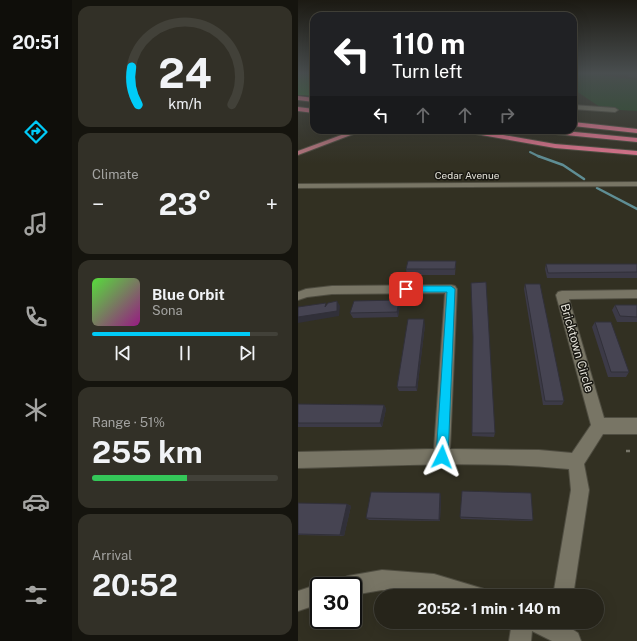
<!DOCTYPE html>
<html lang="en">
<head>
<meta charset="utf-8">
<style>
	body { margin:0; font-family:"Public Sans",sans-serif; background:#323027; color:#f1f3f6; height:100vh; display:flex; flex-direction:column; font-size:15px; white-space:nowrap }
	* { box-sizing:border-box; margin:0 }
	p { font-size:13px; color:#a4a4a2 }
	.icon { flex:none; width:22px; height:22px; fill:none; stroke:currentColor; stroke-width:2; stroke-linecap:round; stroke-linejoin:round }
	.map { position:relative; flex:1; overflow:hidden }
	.sheet { display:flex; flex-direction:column; gap:6px; padding:6px; background:#15140e; width:226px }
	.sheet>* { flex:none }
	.hud { position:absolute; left:12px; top:12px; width:267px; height:122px; border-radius:12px; box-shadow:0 4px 16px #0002,0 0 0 1px #424139; background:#202124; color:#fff; overflow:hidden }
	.speed { position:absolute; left:12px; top:577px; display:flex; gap:8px; font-size:20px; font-weight:700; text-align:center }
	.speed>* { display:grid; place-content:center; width:52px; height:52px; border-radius:50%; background:#26241a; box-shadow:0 4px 16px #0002,0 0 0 1px #424139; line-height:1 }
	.speed .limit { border:2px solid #111; border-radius:6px; background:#fff; color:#111 }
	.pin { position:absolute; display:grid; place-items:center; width:34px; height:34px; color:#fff; margin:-17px; border-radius:8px; box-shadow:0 2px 6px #0006 }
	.me { position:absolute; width:44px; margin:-22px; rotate:3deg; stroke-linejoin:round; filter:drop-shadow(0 0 3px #0008) }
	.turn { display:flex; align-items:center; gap:14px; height:84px; padding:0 16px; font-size:18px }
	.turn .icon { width:52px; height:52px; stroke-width:2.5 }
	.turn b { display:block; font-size:28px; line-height:34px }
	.lanes { display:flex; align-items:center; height:38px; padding:0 16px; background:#0003; justify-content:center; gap:20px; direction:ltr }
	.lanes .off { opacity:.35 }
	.big { font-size:30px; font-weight:700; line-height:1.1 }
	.sheet .widget { flex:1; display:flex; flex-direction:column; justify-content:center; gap:6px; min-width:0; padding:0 14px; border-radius:12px; background:#323027 }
	.sheet .dial { align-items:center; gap:0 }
	.dial svg { height:104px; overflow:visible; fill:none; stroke:#424139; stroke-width:7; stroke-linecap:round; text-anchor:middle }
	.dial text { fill:#f1f3f6; stroke:none }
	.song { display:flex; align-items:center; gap:12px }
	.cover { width:48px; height:48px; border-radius:6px; background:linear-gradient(135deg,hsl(110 70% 55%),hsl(310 70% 35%)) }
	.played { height:4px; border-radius:2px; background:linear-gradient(90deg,#00cbf8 85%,#424139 85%) }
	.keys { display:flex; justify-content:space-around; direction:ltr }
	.heat { display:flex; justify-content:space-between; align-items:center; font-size:22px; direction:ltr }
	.charge { height:6px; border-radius:3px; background:linear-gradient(90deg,#34c759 51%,#424139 0) }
	.trip { position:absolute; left:76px; top:589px; width:230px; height:40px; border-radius:20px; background:#26241a; box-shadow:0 4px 16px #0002,0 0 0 1px #424139; font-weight:700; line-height:40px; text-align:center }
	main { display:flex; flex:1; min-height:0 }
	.tab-bar { display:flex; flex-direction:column; width:72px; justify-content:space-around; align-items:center; background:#0f0e0a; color:#a4a4a2 }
	.tab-bar .icon { width:28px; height:28px }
	.tab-bar .current { color:#00cbf8 }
	.tab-bar b { font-size:18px; color:#f1f3f6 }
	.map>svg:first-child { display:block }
</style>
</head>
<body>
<main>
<nav class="tab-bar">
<b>20:51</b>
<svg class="icon current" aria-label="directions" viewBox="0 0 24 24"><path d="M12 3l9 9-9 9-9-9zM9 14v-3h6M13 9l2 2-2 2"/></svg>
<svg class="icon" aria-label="music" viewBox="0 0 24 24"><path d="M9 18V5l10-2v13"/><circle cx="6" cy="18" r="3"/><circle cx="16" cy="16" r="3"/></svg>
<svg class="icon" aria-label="phone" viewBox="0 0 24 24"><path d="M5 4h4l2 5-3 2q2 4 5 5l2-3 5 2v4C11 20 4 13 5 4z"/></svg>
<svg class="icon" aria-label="climate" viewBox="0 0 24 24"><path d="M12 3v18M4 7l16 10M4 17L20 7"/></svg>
<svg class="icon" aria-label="car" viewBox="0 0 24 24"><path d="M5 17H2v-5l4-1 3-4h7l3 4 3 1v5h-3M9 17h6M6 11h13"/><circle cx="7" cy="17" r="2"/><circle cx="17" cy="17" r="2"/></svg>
<svg class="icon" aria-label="filters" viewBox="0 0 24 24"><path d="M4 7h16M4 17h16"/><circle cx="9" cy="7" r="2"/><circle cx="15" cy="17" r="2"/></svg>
</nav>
<section class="sheet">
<div class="widget dial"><svg viewBox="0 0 100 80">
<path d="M14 69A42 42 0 1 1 86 69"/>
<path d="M14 69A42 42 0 0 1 9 40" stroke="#00cbf8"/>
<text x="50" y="56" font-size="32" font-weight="700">24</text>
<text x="50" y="72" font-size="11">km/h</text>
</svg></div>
<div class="widget"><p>Climate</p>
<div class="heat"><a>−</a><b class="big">23°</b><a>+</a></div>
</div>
<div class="widget">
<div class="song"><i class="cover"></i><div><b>Blue Orbit</b><p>Sona</p></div></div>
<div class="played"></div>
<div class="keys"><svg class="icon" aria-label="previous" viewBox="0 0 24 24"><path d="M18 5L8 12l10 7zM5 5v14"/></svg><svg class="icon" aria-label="pause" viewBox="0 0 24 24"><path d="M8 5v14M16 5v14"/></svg><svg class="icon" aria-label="next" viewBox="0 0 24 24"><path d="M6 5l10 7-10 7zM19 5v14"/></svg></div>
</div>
<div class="widget"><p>Range · 51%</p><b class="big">255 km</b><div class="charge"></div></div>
<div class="widget"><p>Arrival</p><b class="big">20:52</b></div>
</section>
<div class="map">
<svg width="339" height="641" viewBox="0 0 339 641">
	<rect width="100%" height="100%" fill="#323022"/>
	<path fill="#264b26" d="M275 74H295L339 80V111L305 109 275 89Z"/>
	<path fill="#357636" d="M0 74H16V96L0 95Z"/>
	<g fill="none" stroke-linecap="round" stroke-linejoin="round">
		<path stroke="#5f8e95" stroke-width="2" d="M232 152 242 157"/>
		<path stroke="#5f8e95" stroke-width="2.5" d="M240 156 265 165 286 179
			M299 188 339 209"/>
		<g stroke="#4f4d41" stroke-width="2">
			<path id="minor" d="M275 105 317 108 320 110 317 112 275 109Z
				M339 182V186L0 188V184Z
				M153 285 157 286 159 289 152 449 241 450 274 453 293 425 258 295 260 292 264 291 339 290V298L271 299 306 418H339V434H305L286 464 291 490 275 596H255L273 490 271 469C182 460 89 466 0 468V452L136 449 147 293 34 294 9 297 0 300V292L8 289 34 286Z
				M84 570 136 574 186 589 189 596H143L136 594 84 590 55 595V586H40L43 579 50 576Z
				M21 584 26 586H21V604L0 611V591Z
				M214 622H263L280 633 283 641H254L234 631 233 641H211Z"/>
		</g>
		<g stroke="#4f4d41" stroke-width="2">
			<path id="major" d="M57 130H66L0 155V151Z"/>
		</g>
		<g stroke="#4f4d41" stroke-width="2">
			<path id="highway" d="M0 96 16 98V102L0 100Z
				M0 107 16 109V113L0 111Z
				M275 122 339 129V133L275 126Z
				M163 130H177L257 144 339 151V155L257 148 166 132Z
				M234 130H256L339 138V142L237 132Z"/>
		</g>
		<path stroke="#78766a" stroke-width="2.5" stroke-dasharray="4 4" stroke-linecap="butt" d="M328 451H333"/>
		<use href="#minor" fill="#787565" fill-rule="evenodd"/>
		<use href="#major" fill="#b5747d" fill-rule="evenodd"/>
		<use href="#highway" fill="#dd748d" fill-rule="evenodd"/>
	</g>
	<path fill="#3c3a47" d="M318 74H339V78L330 77 331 75Z
		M158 261 157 275H109L108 269Z
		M248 264H339V278H249L247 269Z
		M227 284 266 401 264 405H245L226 289Z
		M102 305 100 317 55 318 52 313Z
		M317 305H339V322H319L314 310Z
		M297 322 331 372 328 377H310L294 327Z
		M127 325 119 391H101L99 387Z
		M175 342 197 433 196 437 174 436Z
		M0 404 86 405 88 409 84 427H0Z
		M143 496 142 521 71 520 68 518Z
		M0 503 49 504 53 506 46 536 0 535Z
		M162 517 235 520 233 521 163 519Z"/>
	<path fill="#313039" d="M101 300 102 305 100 317 99 312Z
		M39 301 42 306 41 316 0 323V317Z
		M126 319 127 325 119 391 118 387Z
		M86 405 88 409 84 427 82 423Z
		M142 493 143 496 142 521 141 520Z
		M49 504 53 506 46 536 42 535Z"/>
	<path fill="#464452" stroke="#313039" d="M110 261H158L157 269H108Z
		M248 264H339V272L250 273Z
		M188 282 197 433H174L175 337 173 283Z
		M227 284H242L266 401H247Z
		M101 300 99 312 52 313 56 301Z
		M39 301V311L0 317V307L28 303 27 307 30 303Z
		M317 305H339V317L322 316Z
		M110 319H126L118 387H99Z
		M297 322H313L331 372H313Z
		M0 404 86 405 82 423H0Z
		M164 491 233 493 235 520 162 517Z
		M73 492 142 493 141 520 68 518Z
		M0 503 49 504 42 535 0 534Z"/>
	<linearGradient id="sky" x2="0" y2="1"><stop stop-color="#1c1a13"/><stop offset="0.45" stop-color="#494e4f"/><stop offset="1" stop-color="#494e4f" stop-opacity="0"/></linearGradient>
	<rect width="339" height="163" fill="url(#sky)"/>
	<path fill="#00cbf8" stroke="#0084a1" d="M108 286H153L157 289 150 457 149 462 144 463 140 462 138 457 149 292H108L104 289Z"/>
	<g text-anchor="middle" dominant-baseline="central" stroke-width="3" stroke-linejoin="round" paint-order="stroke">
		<g font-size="10" fill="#e6e4db" stroke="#191812">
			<text x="169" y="175">Cedar Avenue</text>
		</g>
		<g font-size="12" fill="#e6e4db" stroke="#191812">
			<text transform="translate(279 348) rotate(74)">Bricktown Circle</text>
		</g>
	</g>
</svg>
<div class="speed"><div class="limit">30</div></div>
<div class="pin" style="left:108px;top:289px;background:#d93025"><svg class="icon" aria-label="arrive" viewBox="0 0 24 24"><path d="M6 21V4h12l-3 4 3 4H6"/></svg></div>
<svg class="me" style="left:144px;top:457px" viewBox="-20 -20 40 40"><path d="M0-17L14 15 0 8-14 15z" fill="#00cbf8" stroke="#fff" stroke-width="4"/></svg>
<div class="trip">20:52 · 1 min · 140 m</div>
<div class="hud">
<div class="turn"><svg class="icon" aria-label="left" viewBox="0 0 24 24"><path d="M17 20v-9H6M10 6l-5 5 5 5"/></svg><div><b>110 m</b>Turn left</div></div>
<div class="lanes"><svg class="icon" aria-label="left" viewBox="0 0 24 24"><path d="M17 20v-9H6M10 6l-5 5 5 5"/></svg><svg class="icon off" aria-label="ahead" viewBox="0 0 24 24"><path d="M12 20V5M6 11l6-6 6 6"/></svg><svg class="icon off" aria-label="ahead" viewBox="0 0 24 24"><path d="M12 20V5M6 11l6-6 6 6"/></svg><svg class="icon off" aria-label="right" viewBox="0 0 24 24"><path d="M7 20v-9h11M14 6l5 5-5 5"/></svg></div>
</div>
</div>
</main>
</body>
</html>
